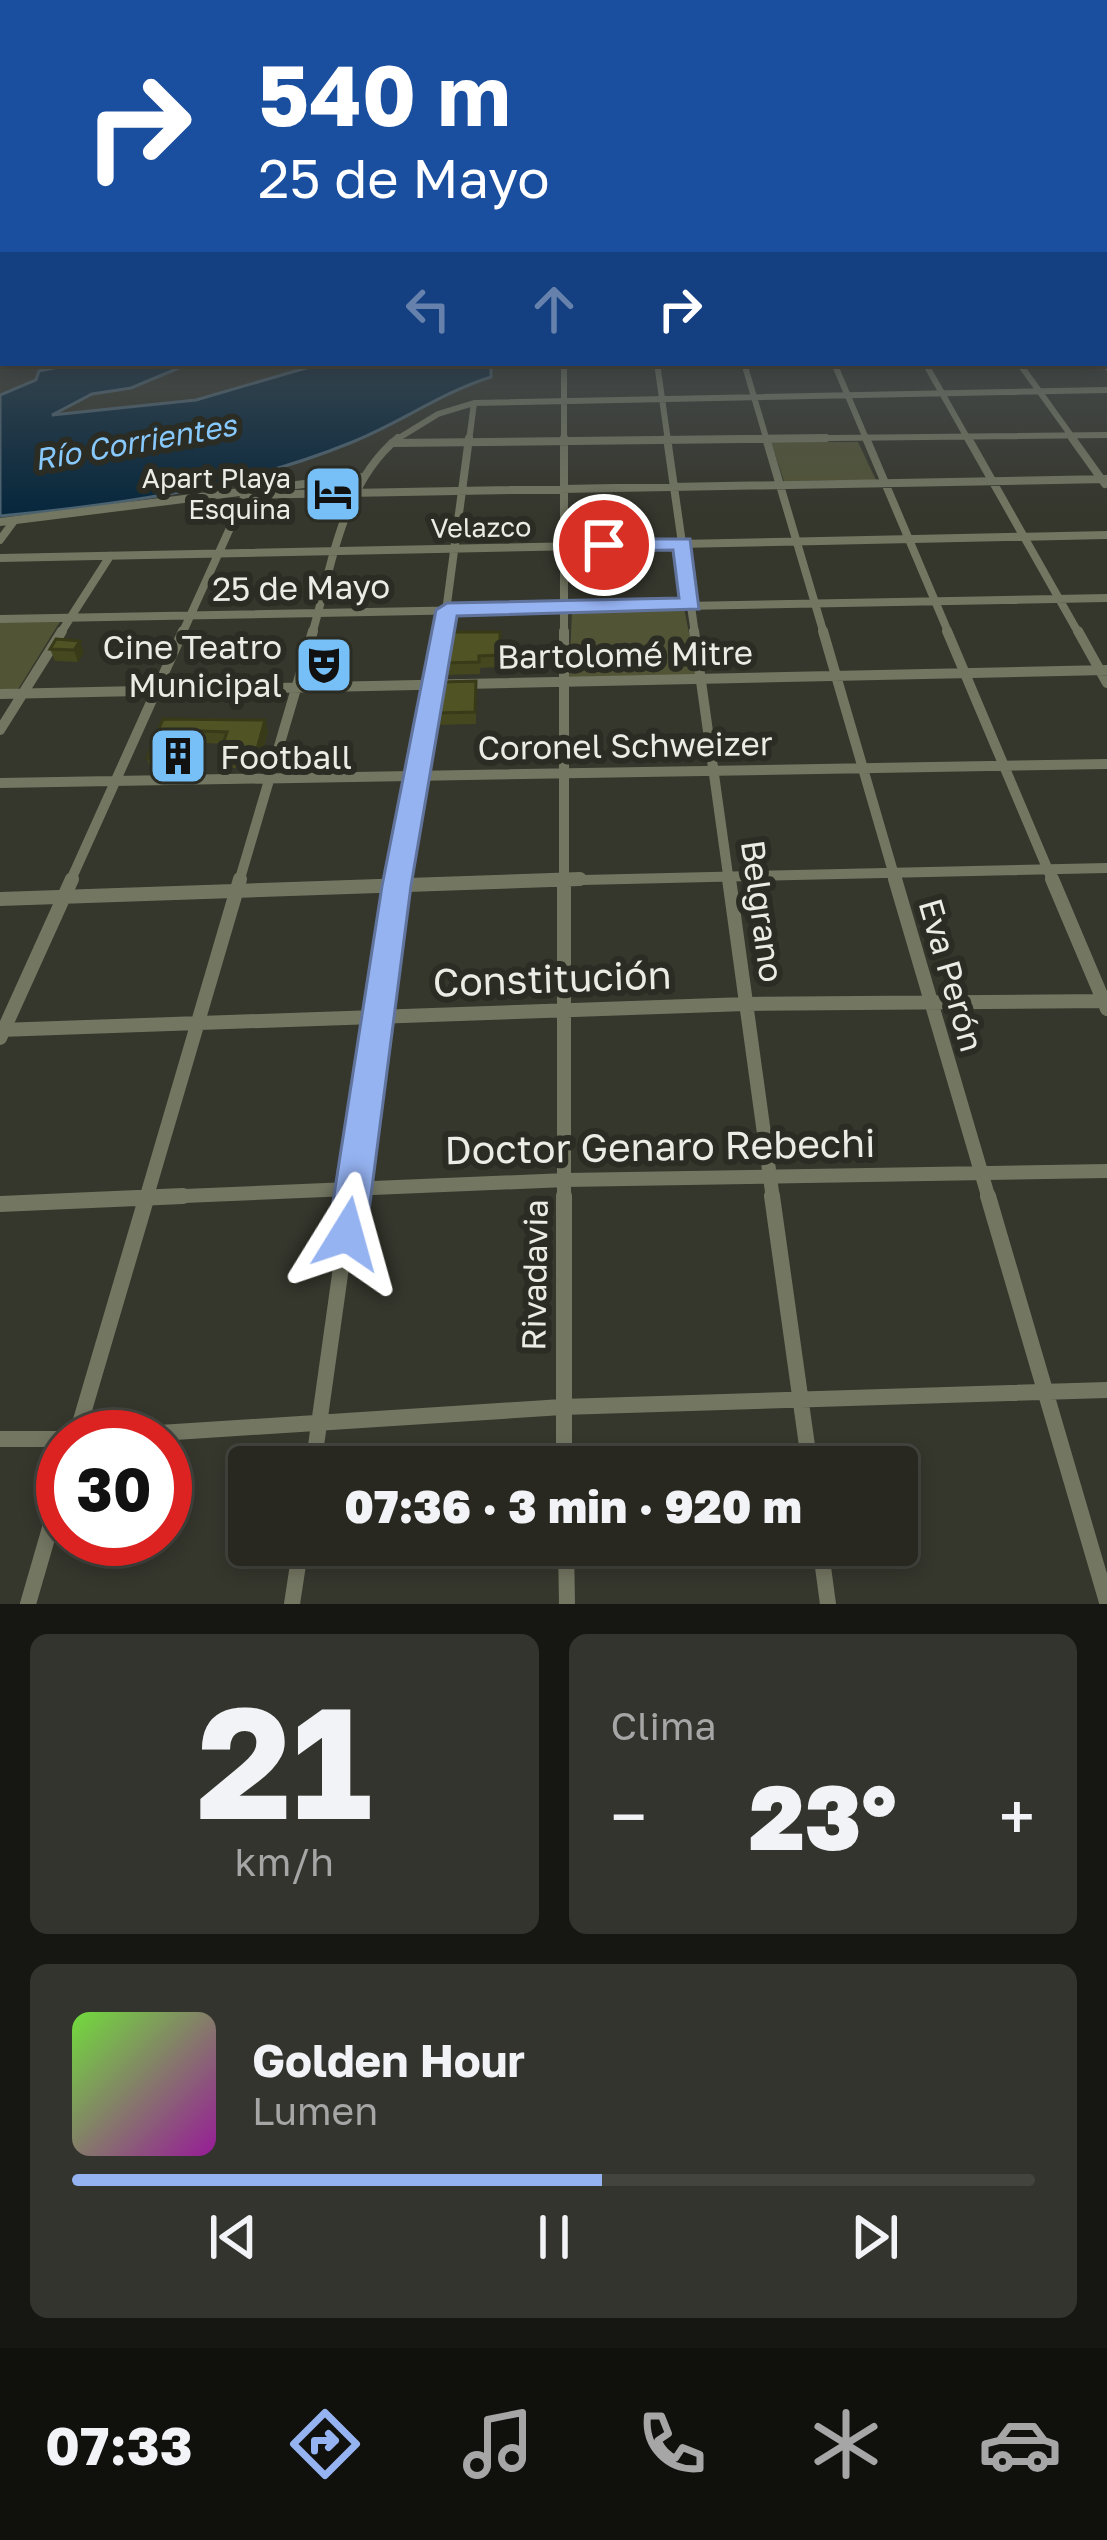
<!DOCTYPE html>
<html lang="es">
<head>
<meta charset="utf-8">
<style>
	body { margin:0; font-family:"Golos Text",sans-serif; background:#34342e; color:#f1f3f6; height:100vh; display:flex; flex-direction:column; font-size:45px; white-space:nowrap }
	* { box-sizing:border-box; margin:0 }
	p { font-size:39px; color:#a5a6a5 }
	.icon { flex:none; width:66px; height:66px; fill:none; stroke:currentColor; stroke-width:2; stroke-linecap:round; stroke-linejoin:round }
	.map { position:relative; height:1604px; overflow:hidden }
	.drawer { display:flex; flex-direction:column; gap:30px; padding:30px; background:#161612; flex:1 }
	.drawer>* { flex:none }
	.top-card { position:absolute; left:0px; top:0px; width:1107px; height:366px; box-shadow:0 6px 18px #0003,0 0 0 3px #44443f; background:#1a4fa0; color:#fff; overflow:hidden }
	.speed { position:absolute; left:36px; top:1410px; display:flex; gap:24px; font-size:60px; font-weight:700; text-align:center }
	.speed>* { display:grid; place-content:center; width:156px; height:156px; border-radius:50%; background:#282821; box-shadow:0 6px 18px #0003,0 0 0 3px #44443f; line-height:1 }
	.speed .limit { border:18px solid #d22; background:#fff; color:#111 }
	.pin { position:absolute; display:grid; place-items:center; width:102px; height:102px; color:#fff; margin:-51px; border:6px solid #fff; border-radius:50%; box-shadow:0 3px 12px #0007 }
	.me { position:absolute; width:132px; margin:-66px; rotate:8deg; stroke-linejoin:round; filter:drop-shadow(0 0 9px #0008) }
	.turn { display:flex; align-items:center; gap:42px; height:252px; padding:0 60px; font-size:54px }
	.turn .icon { width:156px; height:156px; stroke-width:2.5 }
	.turn b { display:block; font-size:84px; line-height:102px }
	.lanes { display:flex; align-items:center; height:114px; padding:0 60px; background:#0003; justify-content:center; gap:60px; direction:ltr }
	.lanes .off { opacity:.35 }
	.big { font-size:90px; font-weight:800; line-height:1.1 }
	.drawer .card { flex:1; display:flex; flex-direction:column; justify-content:center; gap:18px; min-width:0; padding:0 42px; border-radius:18px; background:#34342e }
	.drawer .dial { align-items:center; gap:0 }
	.dial b { font-size:156px; line-height:1 }
	.song { display:flex; align-items:center; gap:36px }
	.cover { width:144px; height:144px; border-radius:18px; background:linear-gradient(135deg,hsl(100 70% 55%),hsl(300 70% 35%)) }
	.played { height:12px; border-radius:6px; background:linear-gradient(90deg,#95b2f1 55%,#44443f 55%) }
	.keys { display:flex; justify-content:space-around; direction:ltr }
	.heat { display:flex; justify-content:space-between; align-items:center; font-size:66px; direction:ltr }
	.drawer .tiles { flex:1; display:grid; gap:30px; grid-template-columns:1fr 1fr }
	.card:last-child { grid-column:span 2 }
	.trip { position:absolute; left:228px; top:1446px; width:690px; height:120px; border-radius:12px; background:#282821; box-shadow:0 6px 18px #0003,0 0 0 3px #44443f; font-weight:800; line-height:120px; text-align:center }
	.menu { display:flex; height:192px; justify-content:space-around; align-items:center; background:#10100d; color:#a5a6a5 }
	.menu .icon { width:84px; height:84px }
	.menu .current { color:#95b2f1 }
	.menu b { font-size:54px; color:#f1f3f6 }
	.map>svg:first-child { display:block }
</style>
</head>
<body>
<div class="map">
<svg width="1107" height="1604" viewBox="0 0 1107 1604">
	<rect width="100%" height="100%" fill="#35362c"/>
	<path fill="#525436" d="M771 442H858L876 480 784 481Z
		M684 608 698 679H569L572 611Z
		M61 620 17 691H0V621Z"/>
	<path fill="#07273d" stroke="#4b6270" stroke-width="3" d="M77 363H191L131 388 92 394 52 415 196 400 323 363H498L491 366V377C440 393 399 424 350 443 240 488 117 505 0 516V395L36 380 39 371Z"/>
	<g fill="none" stroke-linecap="round" stroke-linejoin="round">
		<path stroke="#737661" stroke-width="6" d="M564 363V441
			M657 363 668 441
			M744 363 767 441
			M834 363 867 441
			M925 363 969 441
			M1019 363 1075 441
			M1104 363 1107 367
			M394 441 438 414 474 403 1107 390
			M469 441 474 403
			M558 441 1107 435"/>
		<path stroke="#737661" stroke-width="8" d="M564 438V634
			M667 438 695 634
			M766 438 824 634
			M866 438 949 634
			M968 438 1079 634
			M1072 438 1105 484
			M392 443 826 438
			M0 522 360 477
			M0 540 14 521
			M0 558 1107 535
			M0 619 1107 598
			M60 634 110 556
			M182 634 245 495 1107 479
			M312 634C332 568 341 484 398 438
			M443 634 469 438"/>
		<path stroke="#737661" stroke-width="10" d="M564 631V882
			M694 631 729 882
			M823 631 896 882
			M947 631 1053 882
			M1078 631 1107 683
			M0 694 1107 670
			M0 730 62 631
			M0 783 1107 764
			M70 882 183 631
			M239 882 313 631
			M400 882 443 631
			M493 882 1107 868"/>
		<path stroke="#737661" stroke-width="14" d="M564 879V1199
			M729 879 773 1199
			M895 879 989 1199
			M1052 879 1107 1009
			M0 899 580 879
			M0 1030 746 1004 1107 1001
			M0 1038 72 879
			M112 1199 566 1180 1107 1171
			M146 1199 240 879
			M350 1199 400 879"/>
		<path stroke="#737661" stroke-width="16" d="M564 1196V1467
			M772 1196 810 1467
			M988 1196 1107 1602
			M0 1204 183 1196
			M76 1437 147 1196
			M98 1437 562 1407 1107 1390
			M0 1439H63
			M313 1467 351 1196
			M566 1545 567 1604
			M820 1545 828 1604
			M28 1604 63 1483
			M292 1604 301 1545"/>
	</g>
	<path fill="#45471e" d="M500 632V667L480 668V674L445 675 444 663Z
		M56 639 84 652 78 662 55 661 50 649Z
		M342 649 336 677 309 678 308 669Z
		M476 681V724L437 725 436 713Z
		M163 719 265 720 268 732 258 768H222L219 756 223 744 204 743 195 769 151 770 147 758Z"/>
	<path fill="#383a18" d="M340 640 342 649 336 677 334 668Z
		M80 641 84 652 78 662 74 650Z
		M265 720 268 732 258 768 255 756Z
		M201 731 204 743 195 769 191 757Z"/>
	<path fill="#505323" stroke="#383a18" stroke-width="3" d="M450 632H500V655L479 656V662L444 663Z
		M56 639 80 641 74 650 50 649Z
		M316 640H340L334 668 308 669Z
		M476 681 475 712 436 713 441 682Z
		M163 719 265 720 255 756H219L227 732 201 731 191 757 147 758Z"/>
	<linearGradient id="sky" x2="0" y2="1"><stop stop-color="#1d1e18"/><stop offset="0.56" stop-color="#4b5256"/><stop offset="1" stop-color="#4b5256" stop-opacity="0"/></linearGradient>
	<rect width="1107" height="513" fill="url(#sky)"/>
	<path fill="#95b2f1" stroke="#61749d" stroke-width="3" d="M690 539 699 609 457 616 411 886 366 1234 361 1247 347 1253 333 1247 328 1234 382 886 436 610 447 603 679 598 673 550 604 551 594 545 604 539Z"/>
	<defs>
		<g id="hotel-square" transform="scale(3)"><rect x="-9" y="-9" width="18" height="18" rx="4" fill="#77bff7" stroke="#2b2c23"/><path d="M-6-4.5h1.5V1H6V5H4.5V3h-9V5H-6ZM-4 0a1.8 1.8 0 1 1 3.6 0ZM.5 0V-2.5h3Q6-2.5 6 0Z" fill="#111"/></g>
		<g id="theatre-square" transform="scale(3)"><rect x="-9" y="-9" width="18" height="18" rx="4" fill="#77bff7" stroke="#2b2c23"/><path d="M-5-5.5Q0-4 5-5.5V0Q5 5 0 6Q-5 5-5 0ZM-3.3-2.5H-1v1.5H-3.3ZM1-2.5H3.3v1.5H1ZM-2.8 1Q0 5.5 2.8 1Z" fill="#111"/></g>
		<g id="building-square" transform="scale(3)"><rect x="-9" y="-9" width="18" height="18" rx="4" fill="#77bff7" stroke="#2b2c23"/><path d="M-4-6H4V6H1V3H-1V6H-4ZM-2.5-4.3h1.7v1.8h-1.7ZM.8-4.3h1.7v1.8H.8ZM-2.5-1h1.7V.8h-1.7ZM.8-1h1.7V.8H.8Z" fill="#111"/></g>
	</defs>
	<g fill-rule="evenodd">
		<use href="#hotel-square" x="333" y="494"/>
		<use href="#theatre-square" x="324" y="665"/>
		<use href="#building-square" x="178" y="756"/>
	</g>
	<g text-anchor="middle" dominant-baseline="central" stroke-width="12" stroke-linejoin="round" paint-order="stroke">
		<g font-size="27" fill="#ebece6" stroke="#2b2c23" text-anchor="end">
			<text x="291" y="478">Apart Playa<tspan x="291" dy="31">Esquina</tspan></text>
		</g>
		<g font-size="27" fill="#ebece6" stroke="#2b2c23">
			<text transform="translate(481 527) rotate(-1)">Velazco</text>
		</g>
		<g font-size="30" font-style="italic" fill="#88c9fd" stroke="#2b2c23">
			<text transform="translate(135 442) rotate(-10)">Río Corrientes</text>
		</g>
		<g font-size="33" fill="#ebece6" stroke="#2b2c23">
			<text transform="translate(301 587) rotate(-1)">25 de Mayo</text>
			<text transform="translate(625 654) rotate(-1)">Bartolomé Mitre</text>
			<text transform="translate(625 745) rotate(-1)">Coronel Schweizer</text>
			<text transform="translate(763 911) rotate(82)">Belgrano</text>
			<text transform="translate(952 975) rotate(74)">Eva Perón</text>
			<text transform="translate(534 1275) rotate(-89)">Rivadavia</text>
		</g>
		<g font-size="33" fill="#ebece6" stroke="#2b2c23" text-anchor="end">
			<text x="282" y="646">Cine Teatro<tspan x="282" dy="38">Municipal</tspan></text>
			<text x="220" y="756" text-anchor="start">Football</text>
		</g>
		<g font-size="39" fill="#ebece6" stroke="#2b2c23">
			<text transform="translate(552 978) rotate(-2)">Constitución</text>
			<text transform="translate(660 1146) rotate(-1)">Doctor Genaro Rebechi</text>
		</g>
	</g>
</svg>
<div class="speed"><div class="limit">30</div></div>
<div class="pin" style="left:604px;top:545px;background:#d93025"><svg class="icon" aria-label="arrive" viewBox="0 0 24 24"><path d="M6 21V4h12l-3 4 3 4H6"/></svg></div>
<svg class="me" style="left:347px;top:1234px" viewBox="-20 -20 40 40"><path d="M0-17L14 15 0 8-14 15z" fill="#95b2f1" stroke="#fff" stroke-width="4"/></svg>
<div class="trip">07:36 · 3 min · 920 m</div>
<div class="top-card">
<div class="turn"><svg class="icon" aria-label="right" viewBox="0 0 24 24"><path d="M7 20v-9h11M14 6l5 5-5 5"/></svg><div><b>540 m</b>25 de Mayo</div></div>
<div class="lanes"><svg class="icon off" aria-label="left" viewBox="0 0 24 24"><path d="M17 20v-9H6M10 6l-5 5 5 5"/></svg><svg class="icon off" aria-label="ahead" viewBox="0 0 24 24"><path d="M12 20V5M6 11l6-6 6 6"/></svg><svg class="icon" aria-label="right" viewBox="0 0 24 24"><path d="M7 20v-9h11M14 6l5 5-5 5"/></svg></div>
</div>
</div>
<section class="drawer">
<div class="tiles">
<div class="card dial"><b>21</b><p>km/h</p></div>
<div class="card"><p>Clima</p>
<div class="heat"><a>−</a><b class="big">23°</b><a>+</a></div>
</div>
<div class="card">
<div class="song"><i class="cover"></i><div><b>Golden Hour</b><p>Lumen</p></div></div>
<div class="played"></div>
<div class="keys"><svg class="icon" aria-label="previous" viewBox="0 0 24 24"><path d="M18 5L8 12l10 7zM5 5v14"/></svg><svg class="icon" aria-label="pause" viewBox="0 0 24 24"><path d="M8 5v14M16 5v14"/></svg><svg class="icon" aria-label="next" viewBox="0 0 24 24"><path d="M6 5l10 7-10 7zM19 5v14"/></svg></div>
</div>
</div>
</section>
<nav class="menu">
<b>07:33</b>
<svg class="icon current" aria-label="directions" viewBox="0 0 24 24"><path d="M12 3l9 9-9 9-9-9zM9 14v-3h6M13 9l2 2-2 2"/></svg>
<svg class="icon" aria-label="music" viewBox="0 0 24 24"><path d="M9 18V5l10-2v13"/><circle cx="6" cy="18" r="3"/><circle cx="16" cy="16" r="3"/></svg>
<svg class="icon" aria-label="phone" viewBox="0 0 24 24"><path d="M5 4h4l2 5-3 2q2 4 5 5l2-3 5 2v4C11 20 4 13 5 4z"/></svg>
<svg class="icon" aria-label="climate" viewBox="0 0 24 24"><path d="M12 3v18M4 7l16 10M4 17L20 7"/></svg>
<svg class="icon" aria-label="car" viewBox="0 0 24 24"><path d="M5 17H2v-5l4-1 3-4h7l3 4 3 1v5h-3M9 17h6M6 11h13"/><circle cx="7" cy="17" r="2"/><circle cx="17" cy="17" r="2"/></svg>
</nav>
</body>
</html>
